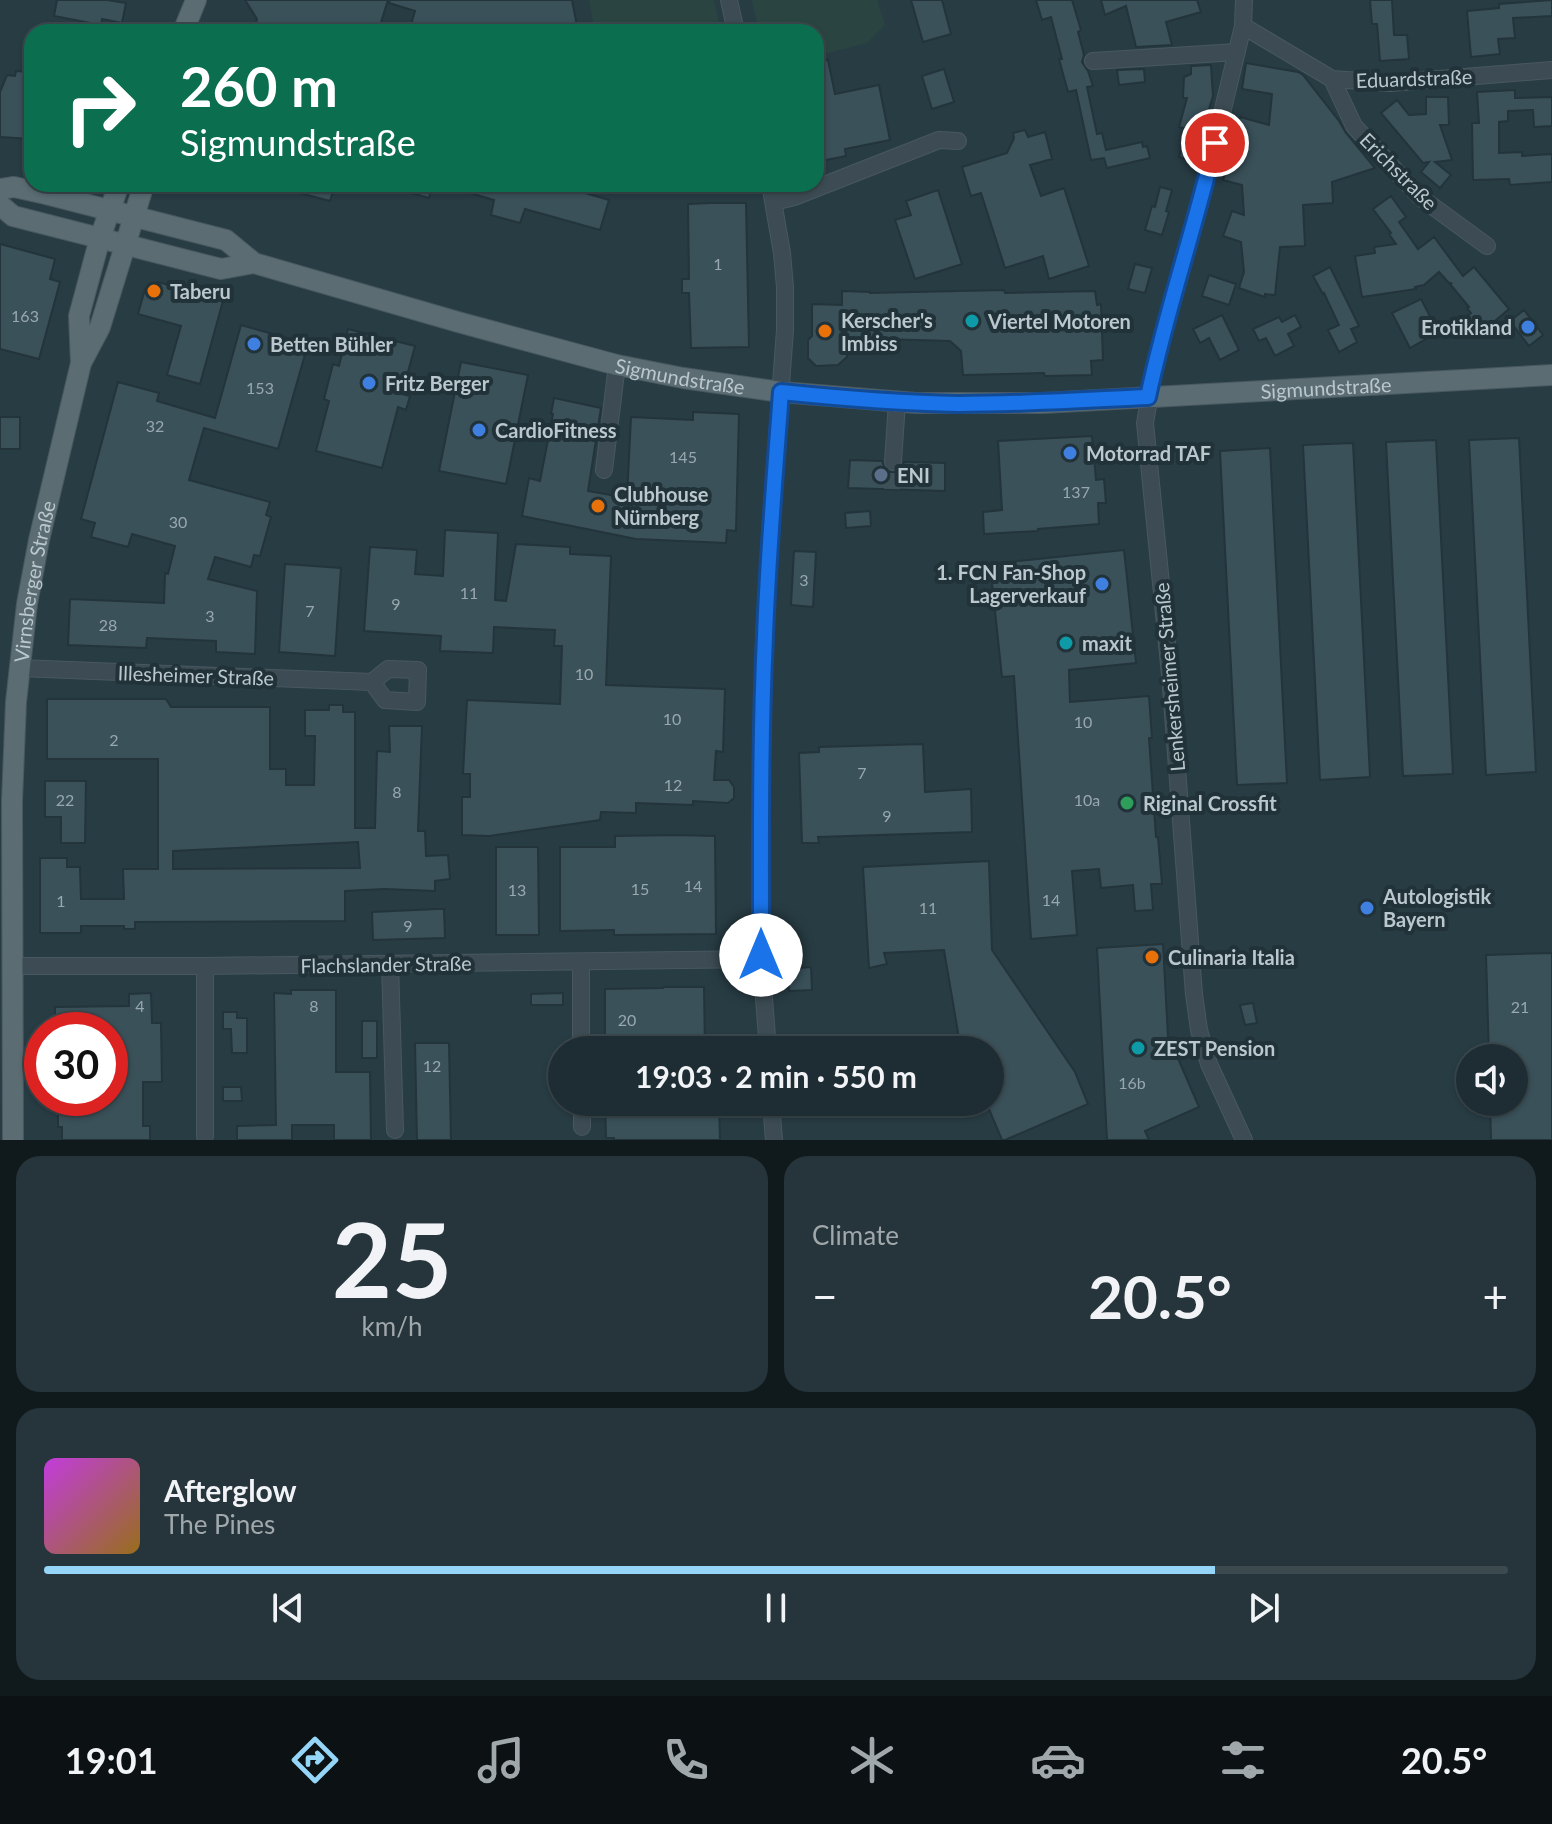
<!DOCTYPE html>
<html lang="en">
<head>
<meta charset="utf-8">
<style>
	body { margin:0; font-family:Lato,sans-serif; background:#26353b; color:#f1f3f6; height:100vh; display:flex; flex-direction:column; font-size:30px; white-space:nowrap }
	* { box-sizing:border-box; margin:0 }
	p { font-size:26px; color:#a1a8ac }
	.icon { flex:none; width:44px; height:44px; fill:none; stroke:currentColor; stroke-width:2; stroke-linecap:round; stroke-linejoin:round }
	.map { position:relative; height:1140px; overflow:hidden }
	.panel { display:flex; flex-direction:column; gap:16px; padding:16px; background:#10191c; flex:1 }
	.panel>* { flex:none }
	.guide { position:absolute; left:24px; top:24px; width:800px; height:168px; border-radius:24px; box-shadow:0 2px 6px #0004,0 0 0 2px #3c494e; background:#0b6e4f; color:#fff; overflow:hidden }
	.buttons { position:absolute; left:1456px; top:1044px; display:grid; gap:16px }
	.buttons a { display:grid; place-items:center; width:72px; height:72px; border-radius:50%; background:#1e2d33; box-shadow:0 2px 6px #0004,0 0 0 2px #3c494e; font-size:40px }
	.speed { position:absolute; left:24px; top:1012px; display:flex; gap:16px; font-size:40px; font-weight:700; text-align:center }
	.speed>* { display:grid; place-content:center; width:104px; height:104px; border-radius:50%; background:#1e2d33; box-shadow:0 2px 6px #0004,0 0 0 2px #3c494e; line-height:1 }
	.speed .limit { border:12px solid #d22; background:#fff; color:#111 }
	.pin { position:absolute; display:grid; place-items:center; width:68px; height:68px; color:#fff; margin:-34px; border:4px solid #fff; border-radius:50%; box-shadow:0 2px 8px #0007 }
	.me { position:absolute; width:88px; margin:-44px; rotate:0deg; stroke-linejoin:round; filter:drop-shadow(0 0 6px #0008) }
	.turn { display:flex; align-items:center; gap:28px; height:168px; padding:0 24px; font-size:36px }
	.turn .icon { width:104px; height:104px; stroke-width:2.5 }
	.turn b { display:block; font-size:56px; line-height:68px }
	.big { font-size:60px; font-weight:700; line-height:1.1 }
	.panel .card { flex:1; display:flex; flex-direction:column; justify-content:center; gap:12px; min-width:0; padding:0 28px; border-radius:24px; background:#26353b }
	.panel .dial { align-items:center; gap:0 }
	.dial b { font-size:104px; line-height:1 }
	.song { display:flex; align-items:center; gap:24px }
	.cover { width:96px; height:96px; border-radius:12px; background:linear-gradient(135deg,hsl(290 70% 55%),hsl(40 70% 35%)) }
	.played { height:8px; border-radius:4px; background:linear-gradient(90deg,#95d5f7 80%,#3c494e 80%) }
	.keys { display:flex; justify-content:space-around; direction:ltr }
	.heat { display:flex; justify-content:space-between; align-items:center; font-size:44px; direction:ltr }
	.panel .tiles { flex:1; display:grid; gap:16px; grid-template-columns:1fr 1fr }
	.card:last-child { grid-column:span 2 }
	.trip { position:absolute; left:548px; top:1036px; width:456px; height:80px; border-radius:40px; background:#1e2d33; box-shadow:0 2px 6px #0004,0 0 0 2px #3c494e; font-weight:700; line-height:80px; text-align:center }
	.menu { display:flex; height:128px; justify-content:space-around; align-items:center; background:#0c1214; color:#a1a8ac }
	.menu .icon { width:56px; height:56px }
	.menu .selected { color:#95d5f7 }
	.menu b { font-size:36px; color:#f1f3f6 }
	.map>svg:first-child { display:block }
</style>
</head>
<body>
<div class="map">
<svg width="1552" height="1140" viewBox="0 0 1552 1140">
	<rect width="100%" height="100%" fill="#283c44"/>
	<path fill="#2a4541" d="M589 0H714L721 32H595Z
		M752 0H877L885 25 867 43 816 56V32H759Z"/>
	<path fill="#3a515a" stroke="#23343b" stroke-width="2" fill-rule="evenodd" d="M57 0H107L126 3 122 23 102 19 101 25 54 16Z
		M245 0H388L378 32H254L257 19Z
		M390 0H572L577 26 575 32H409L415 11 389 3Z
		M911 0H942L951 34 923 42Z
		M1036 0H1072L1081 30 1078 32 1084 55 1082 62 1088 71 1093 86 1087 87 1097 134 1102 133 1106 150 1142 142 1143 147 1147 146 1150 158 1107 168 1104 158 1091 160 1076 90 1068 92 1059 59H1062L1051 17 1042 20Z
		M1101 0H1197L1201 12 1166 22 1172 45 1136 47 1126 6 1105 15Z
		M1370 0H1392L1394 35H1407L1409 59 1380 61 1377 24H1372Z
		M1552 0V16L1513 18 1515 38 1498 39 1500 54 1471 57 1467 11 1499 8V4Z
		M828 60 835 94 879 85 890 140 845 149 846 156 816 162V62Z
		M1246 63 1298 72 1303 75 1339 121 1346 133 1375 168 1332 182 1333 203 1303 205 1305 246 1280 247 1275 295 1265 294V297L1239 288 1244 272 1241 242 1223 236 1232 211 1244 215 1242 185 1223 180 1240 117 1269 125 1272 94 1242 89Z
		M1211 65 1213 96 1193 161 1179 157 1187 129 1179 127 1187 98H1183L1184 77 1191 74V66Z
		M944 69 954 102 932 109 922 76Z
		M1144 69 1145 82 1119 85 1117 70Z
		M16 71 32 72V139L0 137V92L7 75 15 76Z
		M1515 90V98L1552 97V126L1534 127 1533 110 1508 111V121L1499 122V153L1522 152V156L1552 154V182L1510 185 1509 179 1473 180 1472 123H1479L1477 92Z
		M1426 97H1448L1449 125H1440L1452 160 1435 162 1451 175 1440 188 1421 172 1429 162 1423 163 1381 113 1397 100 1409 115 1426 114Z
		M1025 130 1028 137 1045 132 1052 159 1030 165 1041 196 1064 188 1089 266 1049 279 1043 256 1005 268 981 193 971 196 962 167 1007 153 1014 138 1013 133Z
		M282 184H335L330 201 281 188Z
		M390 184H433L429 198 390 187Z
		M449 184H554L609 200 600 230 525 209 520 223 491 215 494 200 449 187Z
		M1160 187 1172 190 1166 211 1169 212 1162 235 1145 230 1152 206 1155 207Z
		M938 190 962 264 915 279 895 220 911 215 906 201Z
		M1391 196 1406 217 1399 222 1418 249 1434 237 1463 276 1474 267 1509 309 1476 337 1462 320 1471 313 1467 308 1469 307 1450 284 1452 283H1449L1439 272 1424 285 1415 287 1416 289 1362 297 1355 256 1375 253 1374 247 1396 244 1389 234 1391 233 1373 209Z
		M711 203H746L749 347 691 348 689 293H682V279H689L688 204Z
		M0 244 55 259 50 279 60 282 39 359 0 349Z
		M1135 264 1152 268 1145 293 1128 289Z
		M1330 267 1359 326 1351 329 1357 342 1339 352 1328 330 1339 325 1324 293 1323 294 1313 276Z
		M1209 275 1236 284 1229 305 1202 296Z
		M158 282 223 301 200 384 167 375 181 326 138 314 145 289Z
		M1004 290 1005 293 1095 291 1097 305 1101 304 1103 360 1091 361 1092 375 1045 376 1044 373 963 375 961 351 950 341 846 338 847 357 838 365 816 366 808 358V340L812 336V304L842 305V291L870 292V293Z
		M1421 299 1438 332 1410 348 1392 313Z
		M1524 310 1543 335 1529 346 1510 321Z
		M1222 315 1239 350 1220 360 1209 338 1200 343 1193 329Z
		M1295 315 1301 327 1288 334 1294 346 1275 356 1266 338 1259 341 1253 329 1279 317 1282 322Z
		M241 325 308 344 278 449 204 428 189 480 270 502 266 515 271 517 260 556 254 555 251 567 215 557 208 579 257 591 255 654 216 652V641L147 638 146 648 68 645 70 599 164 603 165 573 168 574 175 546 132 534 128 547 91 537 95 523 81 519 118 382 159 393 157 401 215 418Z
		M348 329 415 346 402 394 410 396 406 410 398 407 382 468 316 451 329 401 324 399 333 364 339 366Z
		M461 362 528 375 506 484 439 471Z
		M554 398 601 408 588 491 627 498 631 417 693 420V412L739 414 736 531 727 530 726 543 636 539 522 516 529 478 540 481 553 414H551Z
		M0 417H20V449H0Z
		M1092 436 1096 480 1104 479 1106 503H1098L1099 524 1038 529V531L984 534 983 512 1002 510 998 441Z
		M1519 438 1536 772 1486 775 1469 440Z
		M1436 440 1453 774 1403 776 1386 442Z
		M1353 443 1370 777 1320 780 1303 445Z
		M1270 448 1287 783 1237 785 1220 451Z
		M850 460 882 461 886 471 893 473 902 469 904 462 945 463V491L848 488Z
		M870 511 871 526 846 528 845 513Z
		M445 530 498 533 495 600 506 601 516 544 570 547V554L611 556 606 685 725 689 723 752 716 751 714 780H729L734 787V798L728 803 693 801V805L636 803V813L601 812 600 820 489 836 462 835V797H470V774H463L467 700 560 704 562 646H554L555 630 494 627 493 653 440 651 441 636 364 631 370 547 417 550 415 574 443 576Z
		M1124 550 1136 663 1069 670 1070 702 1149 696 1152 738H1149L1156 837H1158L1162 884H1151L1153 910 1135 911 1133 885 1101 888 1099 869 1072 871 1077 935 1031 939 1014 676 1002 677 990 564Z
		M794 551 816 552 813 607 791 605Z
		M285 564 341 568 335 656 279 652Z
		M47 699H166L171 707H270V769H286V785H314L315 736H305V710H329V705H343V712H355V828H375L377 751 390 752 389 726H422L418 831H425L426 856 448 855 450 879 435 881V891L384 889 345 891V921L135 922V929H124V926H81V933H40V858H67V867H80L81 899H124L123 869H158V759H47ZM358 842 360 868 173 869V851Z
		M923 744 925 792 971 789 972 832 818 837 819 843H802L799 753 819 752V747Z
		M45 781H86L85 843H61V817H45Z
		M676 835 715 836 716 934 614 935V930L560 931V847H615V836Z
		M496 847H538L539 935H496Z
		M989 861 992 950 1075 1072 1088 1104 1005 1140H1002L986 1102H990V1050H961L944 950 884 953 887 964 869 968 863 867Z
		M437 909H444L445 938 373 940 372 912Z
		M1163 944 1168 1037H1174V1049L1199 1107 1145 1131 1149 1140H1107L1097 948Z
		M1552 953V1140H1491L1490 1102H1514V1058H1489L1486 955Z
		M811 967 812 990 789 991 788 969Z
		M663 987H704L705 1050H605V989L663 988Z
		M291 990H336V1072H370L371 1140H334V1125H292V1140H237V1126L276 1125 274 993 291 994Z
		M151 993 152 1023H161L162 1082H143V1126H150V1140H62V1127H58V1098H110V1030H55V1007L129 1006V994Z
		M563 993V1005H531V994Z
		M1253 1003 1257 1023 1245 1025 1240 1005Z
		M223 1012H237V1018H247V1053H232L231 1029H223Z
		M362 1021H377V1058H362Z
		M415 1043H449L451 1140H417Z
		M223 1087H241L242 1101H223Z
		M605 1102H719L720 1140H614V1138H606Z"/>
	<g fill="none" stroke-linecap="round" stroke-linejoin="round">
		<path stroke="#3e5159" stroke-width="16" stroke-dasharray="16 8" stroke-linecap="butt" d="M892 489 893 462"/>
		<g stroke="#495860" stroke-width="18">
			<path id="minor" d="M729 0 736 32
				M1244 0 1243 26 1200 204 1156 361 1145 423 1170 674 1194 994 1199 1030 1209 1064 1244 1140
				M1243 26 1332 79 1390 83 1552 70
				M1093 61 1237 52
				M1332 79 1354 126 1420 197 1487 246
				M774 202 794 197 939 140 958 141
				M893 462 897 402
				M604 470 617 365
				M19 668 372 682 385 700 417 702 418 670 388 669 372 682
				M581 962V1050
				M390 964 395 1130
				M11 966H205L761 959
				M205 966V1136
				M768 1050 761 959V809L764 639 771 520 785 330V287L782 253 770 184
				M582 1102V1127
				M771 1102 774 1140"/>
		</g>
		<g stroke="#495860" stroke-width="22">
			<g id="major">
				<path d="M183 32 196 0"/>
				<path id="s1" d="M0 189 14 187 46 194 226 240 254 263 458 322 617 365 683 378 781 392 916 403H1043L1552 375"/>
				<path d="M0 205 13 216 221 269 254 263"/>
				<path d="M81 363 79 316 100 238 119 184"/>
				<path id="s2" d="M13 1140 12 801 16 702 27 604 39 540 81 363 100 327 144 184"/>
			</g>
		</g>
		<use href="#minor" stroke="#3d4c54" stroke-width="16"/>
		<use href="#major" stroke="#5b6c73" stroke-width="20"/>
	</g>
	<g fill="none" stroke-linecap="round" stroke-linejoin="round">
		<g stroke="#114b97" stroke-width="20">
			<path id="route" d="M761 955C761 849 760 742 765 636 768 555 775 474 781 392 840 398 899 403 958 404 1022 404 1085 400 1148 397 1166 311 1195 228 1215 143"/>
		</g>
		<use href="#route" stroke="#1a73e8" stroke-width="14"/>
	</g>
	<g fill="#e8710a" stroke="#213239" stroke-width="3">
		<circle cx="154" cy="291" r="8"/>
		<circle cx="825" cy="331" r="8"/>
		<circle cx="598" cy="506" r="8"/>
		<circle cx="1152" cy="957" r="8"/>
	</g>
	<g fill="#0f9aa8" stroke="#213239" stroke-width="3">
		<circle cx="972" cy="321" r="8"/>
		<circle cx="1066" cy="643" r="8"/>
		<circle cx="1138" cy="1048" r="8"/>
	</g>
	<g fill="#3f7fe0" stroke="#213239" stroke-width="3">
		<circle cx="1528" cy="327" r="8"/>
		<circle cx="254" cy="344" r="8"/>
		<circle cx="369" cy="383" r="8"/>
		<circle cx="479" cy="430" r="8"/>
		<circle cx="1070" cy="453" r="8"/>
		<circle cx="1102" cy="584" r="8"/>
		<circle cx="1367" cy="908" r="8"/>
	</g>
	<circle fill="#5c6f8a" stroke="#213239" stroke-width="3" cx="881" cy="475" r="8"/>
	<circle fill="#2e9e5b" stroke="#213239" stroke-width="3" cx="1127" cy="803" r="8"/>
	<g text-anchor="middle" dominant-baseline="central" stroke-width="8" stroke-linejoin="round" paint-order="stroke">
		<g font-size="16" fill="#98a8ae">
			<text x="718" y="263">1</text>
			<text x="25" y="315">163</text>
			<text x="260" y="387">153</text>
			<text x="155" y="425">32</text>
			<text x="683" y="456">145</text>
			<text x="1076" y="491">137</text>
			<text x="178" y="521">30</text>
			<text x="804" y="579">3</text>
			<text x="469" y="592">11</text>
			<text x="396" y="603">9</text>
			<text x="310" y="610">7</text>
			<text x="210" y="615">3</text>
			<text x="108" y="624">28</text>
			<text x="584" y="673">10</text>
			<text x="672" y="718">10</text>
			<text x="1083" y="721">10</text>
			<text x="114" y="739">2</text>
			<text x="862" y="772">7</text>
			<text x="673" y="784">12</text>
			<text x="397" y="791">8</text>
			<text x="65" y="799">22</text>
			<text x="1087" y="799">10a</text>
			<text x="887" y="815">9</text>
			<text x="693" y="885">14</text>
			<text x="640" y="888">15</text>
			<text x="517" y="889">13</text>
			<text x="1051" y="899">14</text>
			<text x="61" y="900">1</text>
			<text x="928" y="907">11</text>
			<text x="408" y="925">9</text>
			<text x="140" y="1005">4</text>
			<text x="314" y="1005">8</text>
			<text x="1520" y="1006">21</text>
			<text x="627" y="1019">20</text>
			<text x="432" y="1065">12</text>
			<text x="1132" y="1082">16b</text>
		</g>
		<g font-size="20" fill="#bac7cd" stroke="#213239">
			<text transform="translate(1414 78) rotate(-2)">Eduardstraße</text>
			<text transform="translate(1399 171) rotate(45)">Erichstraße</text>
			<text stroke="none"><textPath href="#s1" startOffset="710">Sigmundstraße</textPath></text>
			<text stroke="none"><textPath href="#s1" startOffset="1358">Sigmundstraße</textPath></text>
			<text stroke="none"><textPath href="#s2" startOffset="560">Virnsberger Straße</textPath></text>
			<text transform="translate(196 675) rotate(2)">Illesheimer Straße</text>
			<text transform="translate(1169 677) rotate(-95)">Lenkersheimer Straße</text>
			<text transform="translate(386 964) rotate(-1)">Flachslander Straße</text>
		</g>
		<g font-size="20" font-weight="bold" fill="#bac7cd" stroke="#213239" text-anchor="start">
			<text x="170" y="291">Taberu</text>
			<text x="841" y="320">Kerscher's<tspan x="841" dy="23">Imbiss</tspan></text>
			<text x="988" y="321">Viertel Motoren</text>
			<text x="1512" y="327" text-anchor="end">Erotikland</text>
			<text x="270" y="344">Betten Bühler</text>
			<text x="385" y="383">Fritz Berger</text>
			<text x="495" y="430">CardioFitness</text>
			<text x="1086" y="453">Motorrad TAF</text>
			<text x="897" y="475">ENI</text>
			<text x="614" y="494">Clubhouse<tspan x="614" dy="23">Nürnberg</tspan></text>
			<text x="1086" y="572" text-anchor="end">1. FCN Fan-Shop<tspan x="1086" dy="23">Lagerverkauf</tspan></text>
			<text x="1082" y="643">maxit</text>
			<text x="1143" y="803">Riginal Crossfit</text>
			<text x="1383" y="896">Autologistik<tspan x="1383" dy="23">Bayern</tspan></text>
			<text x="1168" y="957">Culinaria Italia</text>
			<text x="1154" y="1048">ZEST Pension</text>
		</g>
	</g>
</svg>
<div class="buttons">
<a><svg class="icon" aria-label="sound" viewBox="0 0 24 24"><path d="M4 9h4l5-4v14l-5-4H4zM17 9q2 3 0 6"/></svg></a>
</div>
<div class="speed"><div class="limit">30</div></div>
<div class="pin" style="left:1215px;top:143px;background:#d93025"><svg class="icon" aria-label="arrive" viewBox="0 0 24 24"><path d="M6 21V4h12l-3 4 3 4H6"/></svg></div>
<svg class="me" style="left:761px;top:955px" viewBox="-20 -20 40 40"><circle r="19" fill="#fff"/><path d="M0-13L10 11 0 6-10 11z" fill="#1a73e8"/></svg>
<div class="trip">19:03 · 2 min · 550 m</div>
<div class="guide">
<div class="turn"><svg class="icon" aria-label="right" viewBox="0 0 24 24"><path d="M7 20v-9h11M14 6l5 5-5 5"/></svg><div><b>260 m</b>Sigmundstraße</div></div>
</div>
</div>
<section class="panel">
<div class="tiles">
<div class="card dial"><b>25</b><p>km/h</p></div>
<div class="card"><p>Climate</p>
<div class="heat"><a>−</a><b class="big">20.5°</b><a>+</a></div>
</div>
<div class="card">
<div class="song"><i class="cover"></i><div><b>Afterglow</b><p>The Pines</p></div></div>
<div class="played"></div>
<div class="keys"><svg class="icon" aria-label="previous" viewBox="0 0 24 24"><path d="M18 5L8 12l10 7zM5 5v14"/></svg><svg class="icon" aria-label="pause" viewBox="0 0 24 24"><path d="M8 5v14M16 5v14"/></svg><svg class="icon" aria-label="next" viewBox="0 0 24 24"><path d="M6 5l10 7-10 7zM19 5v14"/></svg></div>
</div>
</div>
</section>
<nav class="menu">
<b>19:01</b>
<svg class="icon selected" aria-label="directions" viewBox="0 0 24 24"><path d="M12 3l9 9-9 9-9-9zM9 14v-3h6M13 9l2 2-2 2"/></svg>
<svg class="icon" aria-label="music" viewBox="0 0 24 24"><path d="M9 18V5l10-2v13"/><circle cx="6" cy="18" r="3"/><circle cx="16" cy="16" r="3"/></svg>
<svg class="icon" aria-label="phone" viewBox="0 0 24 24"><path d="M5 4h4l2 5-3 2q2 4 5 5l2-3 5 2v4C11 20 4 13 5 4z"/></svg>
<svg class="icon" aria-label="climate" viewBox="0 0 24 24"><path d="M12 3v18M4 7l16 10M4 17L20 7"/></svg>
<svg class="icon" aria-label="car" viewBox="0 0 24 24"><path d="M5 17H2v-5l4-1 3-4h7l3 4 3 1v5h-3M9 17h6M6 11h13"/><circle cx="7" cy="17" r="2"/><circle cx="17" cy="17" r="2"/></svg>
<svg class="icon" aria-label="filters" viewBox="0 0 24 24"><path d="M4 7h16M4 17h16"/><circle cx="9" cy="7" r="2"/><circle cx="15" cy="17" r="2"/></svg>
<b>20.5°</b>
</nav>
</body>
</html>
